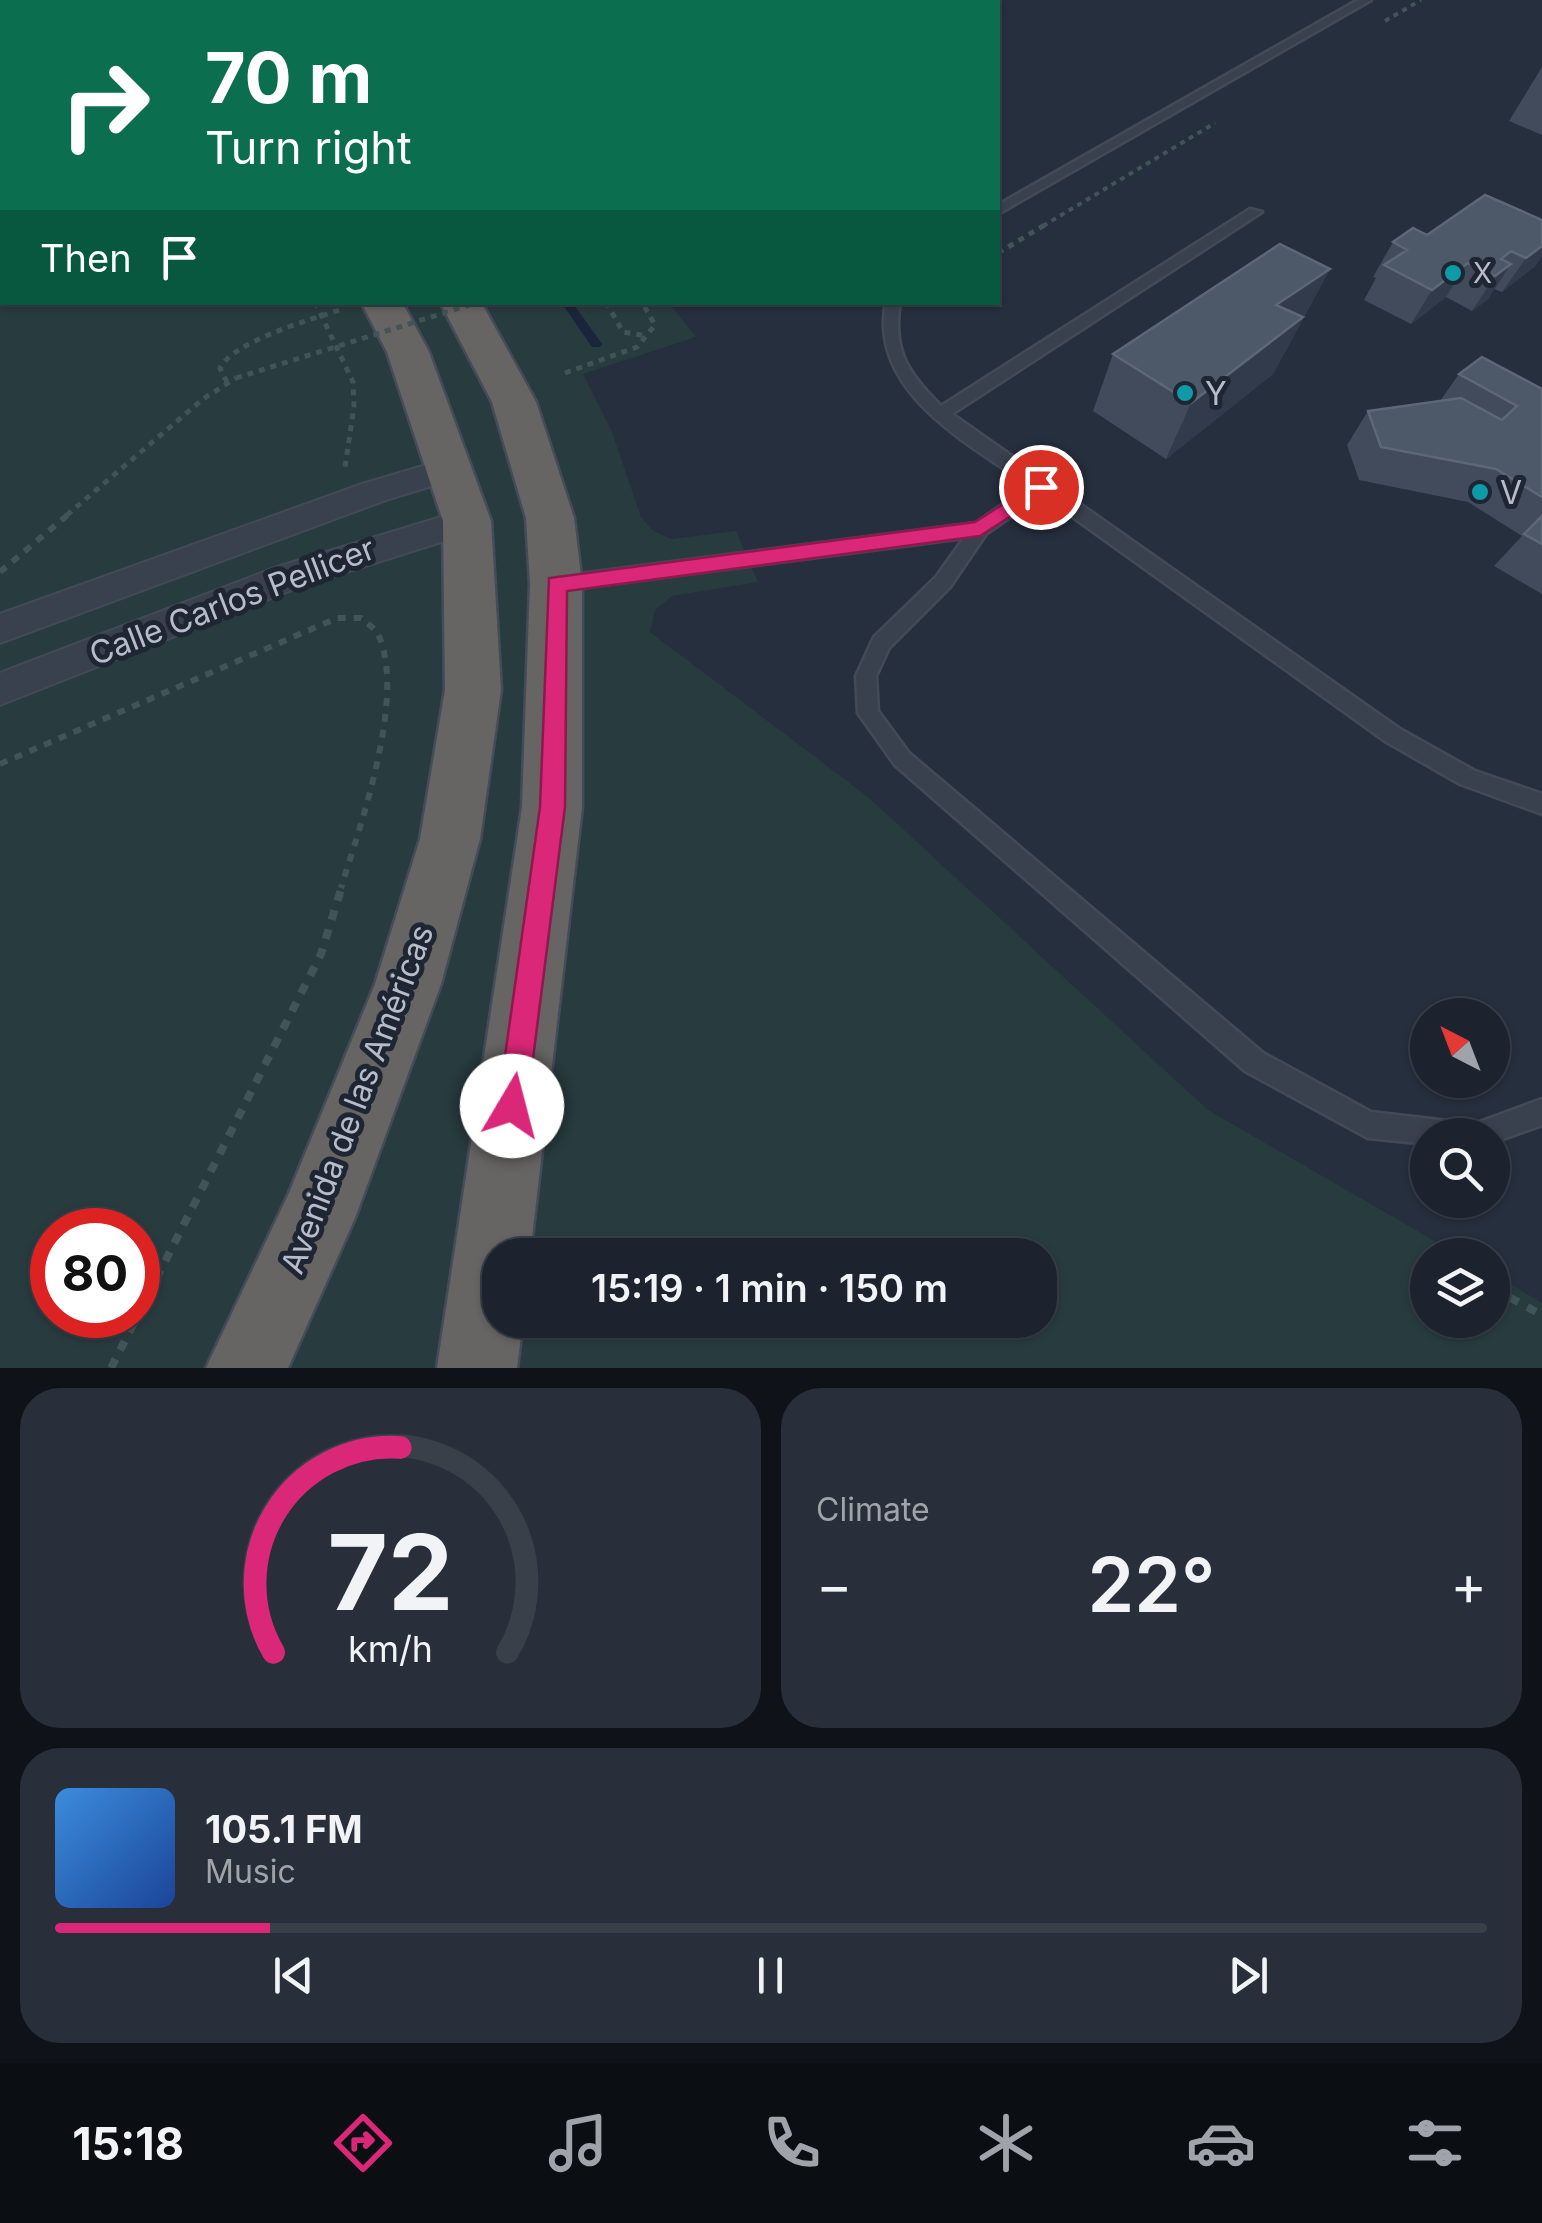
<!DOCTYPE html>
<html lang="en">
<head>
<meta charset="utf-8">
<style>
	body { margin:0; font-family:Inter,sans-serif; background:#292f3a; color:#f1f3f6; height:100vh; display:flex; flex-direction:column; font-size:38px; white-space:nowrap }
	* { box-sizing:border-box; margin:0 }
	p { font-size:32px; color:#a0a4aa }
	.icon { flex:none; width:55px; height:55px; fill:none; stroke:currentColor; stroke-width:2; stroke-linecap:round; stroke-linejoin:round }
	.map { position:relative; height:1368px; overflow:hidden }
	.panel { display:flex; flex-direction:column; gap:20px; padding:20px; background:#0f1319; flex:1 }
	.panel>* { flex:none }
	.hud { position:absolute; left:0px; top:0px; width:1000px; height:305px; box-shadow:0 2px 8px #0004,0 0 0 2px #3a404a; background:#0b6e4f; color:#fff; overflow:hidden }
	.needle { width:65px; rotate:318deg }
	.fabs { position:absolute; left:1410px; top:998px; display:grid; gap:20px }
	.fabs a { display:grid; place-items:center; width:100px; height:100px; border-radius:50%; background:#1c232e; box-shadow:0 2px 8px #0004,0 0 0 2px #3a404a; font-size:50px }
	.speed { position:absolute; left:30px; top:1208px; display:flex; gap:20px; font-size:50px; font-weight:700; text-align:center }
	.speed>* { display:grid; place-content:center; width:130px; height:130px; border-radius:50%; background:#1c232e; box-shadow:0 2px 8px #0004,0 0 0 2px #3a404a; line-height:1 }
	.speed .limit { border:15px solid #d22; background:#fff; color:#111 }
	.pin { position:absolute; display:grid; place-items:center; width:85px; height:85px; color:#fff; margin:-42px; border:5px solid #fff; border-radius:50%; box-shadow:0 2px 10px #0007 }
	.me { position:absolute; width:110px; margin:-55px; rotate:8deg; stroke-linejoin:round; filter:drop-shadow(0 0 8px #0008) }
	.turn { display:flex; align-items:center; gap:35px; height:210px; padding:0 40px; font-size:45px }
	.turn .icon { width:130px; height:130px; stroke-width:2.5 }
	.turn b { display:block; font-size:70px; line-height:85px }
	.then { display:flex; align-items:center; height:95px; padding:0 40px; background:#0003; gap:20px; font-size:38px }
	.big { font-size:75px; font-weight:600; line-height:1.1 }
	.panel .widget { flex:1; display:flex; flex-direction:column; justify-content:center; gap:15px; min-width:0; padding:0 35px; border-radius:40px; background:#292f3a }
	.panel .dial { align-items:center; gap:0 }
	.dial svg { height:260px; overflow:visible; fill:none; stroke:#3a404a; stroke-width:7; stroke-linecap:round; text-anchor:middle }
	.dial text { fill:#f1f3f6; stroke:none }
	.song { display:flex; align-items:center; gap:30px }
	.cover { width:120px; height:120px; border-radius:15px; background:linear-gradient(135deg,hsl(210 70% 55%),hsl(220 70% 35%)) }
	.played { height:10px; border-radius:5px; background:linear-gradient(90deg,#db2777 15%,#3a404a 15%) }
	.keys { display:flex; justify-content:space-around; direction:ltr }
	.heat { display:flex; justify-content:space-between; align-items:center; font-size:55px; direction:ltr }
	.panel .tiles { flex:1; display:grid; gap:20px; grid-template-columns:1fr 1fr }
	.widget:last-child { grid-column:span 2 }
	.trip { position:absolute; left:482px; top:1238px; width:575px; height:100px; border-radius:40px; background:#1c232e; box-shadow:0 2px 8px #0004,0 0 0 2px #3a404a; font-weight:600; line-height:100px; text-align:center }
	.dock { display:flex; height:160px; justify-content:space-around; align-items:center; background:#0b0e12; color:#a0a4aa }
	.dock .icon { width:70px; height:70px }
	.dock .current { color:#db2777 }
	.dock b { font-size:45px; color:#f1f3f6 }
	.map>svg:first-child { display:block }
</style>
</head>
<body>
<div class="map">
<svg width="1542" height="1368" viewBox="0 0 1542 1368">
	<rect width="100%" height="100%" fill="#262f3e"/>
	<path fill="#283b3f" fill-rule="evenodd" d="M0 0H434L436 2H2V302L669 303 696 337 583 374 612 432 641 517 652 530 671 539 736 531 758 582 672 596 655 610 650 632 868 797 1208 1110 1459 1255H1428V1320H1492L1493 1274 1542 1303V1368H0ZM52 1230H138V1315H52ZM500 1255H1040V1320H500Z"/>
	<g fill="none" stroke-linecap="round" stroke-linejoin="round">
		<path fill="#1a253b" fill-rule="evenodd" d="M348 0H357L358 2H350Z
			M561 302H572L602 344 600 347H592Z"/>
		<g stroke="#434a57" stroke-width="5">
			<path id="service" d="M1358 0H1371L998 214V205Z
				M1250 209 1262 212 952 414 1400 729 1475 771 1542 794V814L1460 784 1385 741 1042 495 986 534 950 587 889 648 876 676 878 711 909 753 1263 1053 1371 1112 1474 1124 1542 1099V1125L1492 1143V1135H1428V1144L1368 1138 1245 1071 895 765 858 713 856 676 874 637 936 577 964 538 556 591 547 584 556 577 976 523 1029 486C967 442 868 392 886 302H900C892 351 908 373 941 406Z"/>
		</g>
		<g stroke="#434a57" stroke-width="4">
			<path id="minor" d="M450 458 461 461 466 469 461 477 386 500 0 643V614L362 484Z
				M467 509 479 512 484 521 479 530 302 586 0 705V673L277 567Z"/>
		</g>
		<g stroke="#454c59" stroke-width="5">
			<path id="trunk" d="M206 0H236L237 2H208Z
				M260 0H291L293 2H262Z
				M361 302H402L429 352 491 521 501 690 480 839 441 984 355 1218 288 1368H206L289 1193 375 984 420 839 445 690 443 521 387 352Z
				M440 302H481L536 402 574 518 582 584V807L530 1255H500V1320H523L517 1368H437L522 807 530 584 526 518 492 402Z"/>
		</g>
		<path stroke="#415457" stroke-width="4" stroke-dasharray="5 5" stroke-linecap="butt" d="M1385 21 1421 0
			M1043 226 1215 123"/>
		<path stroke="#415457" stroke-width="5" stroke-dasharray="6 6" stroke-linecap="butt" d="M998 253 1048 223
			M315 302 353 382 354 407 345 467
			M606 302 623 332 647 336
			M565 373 637 347 655 325 642 302
			M227 382 220 368C234 341 310 320 339 310
			M67 515 203 399 236 378"/>
		<path stroke="#415457" stroke-width="6" stroke-dasharray="8 8" stroke-linecap="butt" d="M0 572 70 513
			M0 764 337 618H361C366 623 375 628 378 634 407 696 360 826 341 888"/>
		<path stroke="#415457" stroke-width="8" stroke-dasharray="10 10" stroke-linecap="butt" d="M1492 1288 1542 1315
			M111 1368 321 954 342 886"/>
		<use href="#service" fill="#3a414e" fill-rule="evenodd"/>
		<use href="#minor" fill="#3a414e" fill-rule="evenodd"/>
		<use href="#trunk" fill="#666563" fill-rule="evenodd"/>
		<path stroke="#415457" stroke-width="5" stroke-dasharray="6 6" stroke-linecap="butt" d="M236 378 479 302"/>
	</g>
	<path fill="#414b5c" d="M1542 67V135L1509 121Z
		M1542 220V256L1534 267 1502 292 1494 289 1488 299 1472 311 1446 297 1411 324 1364 300 1376 278 1373 277 1393 242 1427 235Z
		M1330 269 1273 374 1166 459 1093 411 1113 354Z
		M1459 374 1542 389V594L1494 566 1522 536 1468 502 1359 480 1347 445 1368 411 1440 401Z"/>
	<path fill="#313b4b" d="M1542 246V256L1534 267 1502 292 1526 258Z
		M1468 263 1446 297 1411 324 1432 290Z
		M1511 264 1488 299 1472 311 1495 276Z
		M1330 269 1273 374 1166 459 1191 403 1276 305Z"/>
	<path fill="#4d5868" stroke="#5e6777" stroke-width="2.5" d="M1485 195 1542 220V246L1526 258 1511 251 1501 259 1511 264 1495 276 1468 263 1432 290 1384 265 1407 250 1393 242 1413 228 1427 235Z
		M1280 244 1330 269 1276 305 1303 317 1191 403 1113 354Z
		M1482 357 1542 389V497L1496 469 1381 447 1368 411 1461 398 1502 420 1517 406 1459 374Z
		M1542 516V544L1524 534Z"/>
	<path fill="#db2777" stroke="#8e194d" stroke-width="2.5" d="M1041 480 1051 487 1048 492 980 536 567 591 565 807 527 1106 523 1117 512 1121 502 1117 498 1106 540 807 549 578 975 522Z"/>
	<g fill="#0f9aa8" stroke="#1f2633" stroke-width="4">
		<circle cx="1453" cy="273" r="10"/>
		<circle cx="1185" cy="393" r="10"/>
		<circle cx="1480" cy="492" r="10"/>
	</g>
	<g text-anchor="middle" dominant-baseline="central" stroke-width="10" stroke-linejoin="round" paint-order="stroke">
		<g font-size="28" fill="#b6bcc9" stroke="#1f2633" text-anchor="start">
			<text x="1473" y="273">X</text>
		</g>
		<g font-size="32" fill="#b6bcc9" stroke="#1f2633" text-anchor="start">
			<text x="1205" y="393">Y</text>
			<text x="1500" y="492">V</text>
		</g>
		<g font-size="32" fill="#b6bcc9" stroke="#1f2633">
			<text transform="translate(232 601) rotate(-21)">Calle Carlos Pellicer</text>
			<text transform="translate(357 1099) rotate(-69)">Avenida de las Américas</text>
		</g>
	</g>
</svg>
<div class="fabs">
<a><svg class="needle" viewBox="-14 -14 28 28"><path d="M0-13l5 13h-10z" fill="#e53935"/><path d="M0 13l5-13h-10z" fill="#a0a4aa"/></svg></a>
<a><svg class="icon" aria-label="search" viewBox="0 0 24 24"><circle cx="10" cy="10" r="6"/><path d="M15 15l6 6"/></svg></a>
<a><svg class="icon" aria-label="layers" viewBox="0 0 24 24"><path d="M12 4l9 5-9 5-9-5zM3 14l9 5 9-5"/></svg></a>
</div>
<div class="speed"><div class="limit">80</div></div>
<div class="pin" style="left:1041px;top:487px;background:#d93025"><svg class="icon" aria-label="arrive" viewBox="0 0 24 24"><path d="M6 21V4h12l-3 4 3 4H6"/></svg></div>
<svg class="me" style="left:512px;top:1106px" viewBox="-20 -20 40 40"><circle r="19" fill="#fff"/><path d="M0-13L10 11 0 6-10 11z" fill="#db2777"/></svg>
<div class="trip">15:19 · 1 min · 150 m</div>
<div class="hud">
<div class="turn"><svg class="icon" aria-label="right" viewBox="0 0 24 24"><path d="M7 20v-9h11M14 6l5 5-5 5"/></svg><div><b>70 m</b>Turn right</div></div>
<div class="then">Then<svg class="icon" aria-label="arrive" viewBox="0 0 24 24"><path d="M6 21V4h12l-3 4 3 4H6"/></svg></div>
</div>
</div>
<section class="panel">
<div class="tiles">
<div class="widget dial"><svg viewBox="0 0 100 80">
<path d="M14 69A42 42 0 1 1 86 69"/>
<path d="M14 69A42 42 0 0 1 53 6" stroke="#db2777"/>
<text x="50" y="56" font-size="32" font-weight="700">72</text>
<text x="50" y="72" font-size="11">km/h</text>
</svg></div>
<div class="widget"><p>Climate</p>
<div class="heat"><a>−</a><b class="big">22°</b><a>+</a></div>
</div>
<div class="widget">
<div class="song"><i class="cover"></i><div><b>105.1 FM</b><p>Music</p></div></div>
<div class="played"></div>
<div class="keys"><svg class="icon" aria-label="previous" viewBox="0 0 24 24"><path d="M18 5L8 12l10 7zM5 5v14"/></svg><svg class="icon" aria-label="pause" viewBox="0 0 24 24"><path d="M8 5v14M16 5v14"/></svg><svg class="icon" aria-label="next" viewBox="0 0 24 24"><path d="M6 5l10 7-10 7zM19 5v14"/></svg></div>
</div>
</div>
</section>
<nav class="dock">
<b>15:18</b>
<svg class="icon current" aria-label="directions" viewBox="0 0 24 24"><path d="M12 3l9 9-9 9-9-9zM9 14v-3h6M13 9l2 2-2 2"/></svg>
<svg class="icon" aria-label="music" viewBox="0 0 24 24"><path d="M9 18V5l10-2v13"/><circle cx="6" cy="18" r="3"/><circle cx="16" cy="16" r="3"/></svg>
<svg class="icon" aria-label="phone" viewBox="0 0 24 24"><path d="M5 4h4l2 5-3 2q2 4 5 5l2-3 5 2v4C11 20 4 13 5 4z"/></svg>
<svg class="icon" aria-label="climate" viewBox="0 0 24 24"><path d="M12 3v18M4 7l16 10M4 17L20 7"/></svg>
<svg class="icon" aria-label="car" viewBox="0 0 24 24"><path d="M5 17H2v-5l4-1 3-4h7l3 4 3 1v5h-3M9 17h6M6 11h13"/><circle cx="7" cy="17" r="2"/><circle cx="17" cy="17" r="2"/></svg>
<svg class="icon" aria-label="filters" viewBox="0 0 24 24"><path d="M4 7h16M4 17h16"/><circle cx="9" cy="7" r="2"/><circle cx="15" cy="17" r="2"/></svg>
</nav>
</body>
</html>
